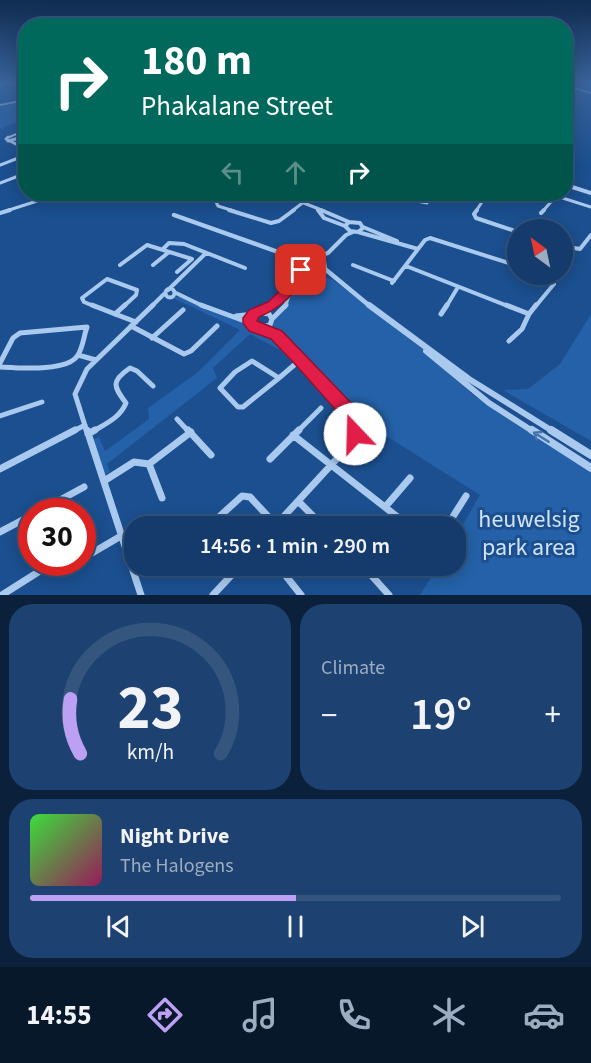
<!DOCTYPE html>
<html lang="en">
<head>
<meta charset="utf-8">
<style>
	body { margin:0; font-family:"Source Sans 3",sans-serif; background:#1d4271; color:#f1f3f6; height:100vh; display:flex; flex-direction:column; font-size:22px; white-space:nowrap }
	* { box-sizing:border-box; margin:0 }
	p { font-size:20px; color:#9dadc1 }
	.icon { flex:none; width:33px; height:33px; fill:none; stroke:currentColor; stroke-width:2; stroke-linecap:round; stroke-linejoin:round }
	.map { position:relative; height:595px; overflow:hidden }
	.drawer { display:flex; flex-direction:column; gap:9px; padding:9px; background:#0b203b; flex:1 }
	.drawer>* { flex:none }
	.guide { position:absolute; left:18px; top:18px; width:555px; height:183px; border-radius:24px; box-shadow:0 3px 15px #0003,0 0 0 2px #33557e; background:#00695c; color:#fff; overflow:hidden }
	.needle { width:39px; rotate:327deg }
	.buttons { position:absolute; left:507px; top:219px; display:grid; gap:12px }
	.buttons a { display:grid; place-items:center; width:66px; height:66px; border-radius:50%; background:#143b6b; box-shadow:0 3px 15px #0003,0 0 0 2px #33557e; font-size:30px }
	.speed { position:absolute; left:18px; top:498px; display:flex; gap:12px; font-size:30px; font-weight:700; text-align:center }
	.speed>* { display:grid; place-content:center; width:78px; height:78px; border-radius:50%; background:#143b6b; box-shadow:0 3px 15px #0003,0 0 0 2px #33557e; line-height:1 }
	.speed .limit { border:9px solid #d22; background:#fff; color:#111 }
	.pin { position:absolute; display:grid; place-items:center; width:51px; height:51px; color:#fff; margin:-26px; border-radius:12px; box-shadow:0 3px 9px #0006 }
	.me { position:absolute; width:66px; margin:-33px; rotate:339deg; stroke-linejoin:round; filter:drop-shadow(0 0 4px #0008) }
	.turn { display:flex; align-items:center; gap:21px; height:126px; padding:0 24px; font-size:27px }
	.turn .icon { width:78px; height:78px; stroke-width:2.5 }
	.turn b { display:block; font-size:42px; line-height:51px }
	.lanes { display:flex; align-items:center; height:57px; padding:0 24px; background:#0003; justify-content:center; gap:30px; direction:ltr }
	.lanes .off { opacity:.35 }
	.big { font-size:45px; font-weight:600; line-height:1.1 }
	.drawer .card { flex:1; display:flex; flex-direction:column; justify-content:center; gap:9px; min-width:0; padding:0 21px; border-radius:24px; background:#1d4271 }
	.drawer .dial { align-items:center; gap:0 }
	.dial svg { height:156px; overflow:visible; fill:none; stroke:#33557e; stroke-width:7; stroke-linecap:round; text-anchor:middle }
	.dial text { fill:#f1f3f6; stroke:none }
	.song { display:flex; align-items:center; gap:18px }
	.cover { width:72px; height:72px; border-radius:9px; background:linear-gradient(135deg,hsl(120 70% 55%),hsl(330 70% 35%)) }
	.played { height:6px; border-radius:3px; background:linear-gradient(90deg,#bca0f2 50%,#33557e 50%) }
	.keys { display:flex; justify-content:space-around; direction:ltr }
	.heat { display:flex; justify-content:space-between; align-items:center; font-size:33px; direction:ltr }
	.drawer .tiles { flex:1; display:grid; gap:9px; grid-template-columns:1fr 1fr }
	.card:last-child { grid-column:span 2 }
	.trip { position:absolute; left:124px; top:516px; width:342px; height:60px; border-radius:24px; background:#143b6b; box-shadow:0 3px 15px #0003,0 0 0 2px #33557e; font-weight:600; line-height:60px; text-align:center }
	.dock { display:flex; height:96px; justify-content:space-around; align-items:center; background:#08182b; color:#9dadc1 }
	.dock .icon { width:42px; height:42px }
	.dock .on { color:#bca0f2 }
	.dock b { font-size:27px; color:#f1f3f6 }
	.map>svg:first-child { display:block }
</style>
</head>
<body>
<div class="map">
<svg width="591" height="595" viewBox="0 0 591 595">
	<rect width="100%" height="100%" fill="#1b4f8f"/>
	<path fill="#2461a8" d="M23 101 19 103 25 104 22 106 25 108V120L3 127 4 130 0 128V107Z
		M320 275 333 280 416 341 432 359 473 395 591 471V595H420L438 566H456V536L480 495 367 424 301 360 295 365 280 350 250 334 213 368 217 378 107 464 110 472 102 476 90 441 99 437 105 451 149 419 148 408 198 372 240 330 171 297H180L276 335 271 322 284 308 291 288 296 282Z
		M591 314V441L503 390 528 389 560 364Z"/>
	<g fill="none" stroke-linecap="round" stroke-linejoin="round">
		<path stroke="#9cc4f0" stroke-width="1.5" d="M566 86 591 93"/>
		<path stroke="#a9c9ee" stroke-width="2" d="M0 105 26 100
			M7 138 26 130
			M17 138 26 136"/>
		<path stroke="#a9c9ee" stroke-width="3" d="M8 137 6 139 26 149
			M8 141 23 137
			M0 165 26 155
			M0 183 26 173
			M226 194 216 202 218 206 234 211
			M281 194 324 211
			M401 194 411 200 427 203
			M550 194 591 207
			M317 208 319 211
			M6 211 59 194
			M292 211 305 201
			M476 211 484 199 480 194
			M543 211 556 196"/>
		<path stroke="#a9c9ee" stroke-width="4" d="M229 210 271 223 279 221 294 210
			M318 210 324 218 345 226
			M321 210 349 222
			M477 210 474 214 476 218 518 232
			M0 213 10 210
			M541 213 544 210
			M349 222 360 223 363 228 358 232 350 231 345 226Z
			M363 227 397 241
			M358 232 418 249
			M562 246 580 249 591 235
			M163 249 169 243 184 244 245 268
			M313 258 328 253 346 235 353 232
			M120 265 147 245 192 259 177 272
			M153 265 169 252
			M353 265 394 281
			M406 266 510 307
			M392 283 425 240 430 238 518 266
			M165.5 293a4.5 4.5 0 1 1 9 0a4.5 4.5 0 1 1-9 0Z
			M168 290 206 253
			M176 293 205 307
			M96 307 84 302 82 298 107 279 137 290 136 295 123 307
			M151 307 164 294
			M270 307 310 275
			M285 307 291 288
			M446 307 458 287
			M535 307 554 284 543 274"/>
		<path stroke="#a9c9ee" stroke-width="5" d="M92 305 115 314
			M201 305 250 323
			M506 305 529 314 536 305
			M257 312 269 314 272 319 270 325 258 328 251 325 250 318Z
			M262 312 272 305
			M115 314 136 322
			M115 314 125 305
			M441 314 447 305
			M236 316 254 314
			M272 319 286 305
			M131 326 184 354 191 351 217 326
			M262 328 279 337 333 392 355 421V432
			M152 338 183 310
			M509 341 522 329 529 314
			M78 355 96 360
			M252 361 279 378 243 407H238L220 388 235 372Z
			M0 363 13 338 20 333 87 327C84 335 83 347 78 355 68 372 19 368 0 367
			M279 378 300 360
			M0 416 42 402
			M177 419 189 432
			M72 432 85 425
			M87 432 75 394 87 369 153 305
			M92 432C105 424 120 418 126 403 113 386 111 381 130 368L137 371 153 386
			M297 432 321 408"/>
		<path stroke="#a9c9ee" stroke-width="7" d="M87 430 141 595
			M188 430 211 455
			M88 434 95 430
			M293 435 409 526
			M270 459 299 430
			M149 464 162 498
			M0 469 75 430
			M104 481 134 462 149 464 191 432
			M298 501 323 526
			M386 506 410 478
			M38 512 84 487
			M209 526 242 496 250 497 276 525
			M275 526 344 451 356 430
			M447 526 466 496
			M0 532 32 515
			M82 552 92 553 121 536
			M278 566 301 595
			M363 566 389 595
			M2 595 54 562
			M213 595 240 566"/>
		<path stroke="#a9c9ee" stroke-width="3" d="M0 85 12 82"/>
		<path stroke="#a9c9ee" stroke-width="4" d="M566 185 591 193"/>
		<path stroke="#a9c9ee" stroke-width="4.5" d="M174 215 278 252 306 259
			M310 258 324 262 325 270 312 275 299 268 300 263Z
			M325 269 371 307"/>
		<path stroke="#a9c9ee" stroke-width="6" d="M369 305 469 379 554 432
			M426 351 489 403 534 432"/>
		<path stroke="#a9c9ee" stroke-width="8" d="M532 430 591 468
			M551 430 591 455"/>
	</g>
	<defs><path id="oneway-shaft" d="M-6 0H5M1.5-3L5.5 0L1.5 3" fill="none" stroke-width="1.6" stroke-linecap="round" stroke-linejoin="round" transform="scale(1.5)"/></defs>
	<use stroke="#4674ac" href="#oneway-shaft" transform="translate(541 437) rotate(-148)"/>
	<linearGradient id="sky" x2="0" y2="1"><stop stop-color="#0f2b4f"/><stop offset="0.5" stop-color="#39639b"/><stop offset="1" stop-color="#39639b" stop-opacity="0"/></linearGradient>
	<rect width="591" height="165" fill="url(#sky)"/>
	<path fill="#e11d48" stroke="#92132f" stroke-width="1.5" d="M301 266 307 270C294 295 284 306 259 317L257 321 282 331 356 408C363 418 367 428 361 439L355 442 348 439 344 419 294 363 271 339 249 331 243 323V318L249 310 268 302 286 285 296 268Z"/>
	<g text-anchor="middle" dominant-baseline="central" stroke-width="6" stroke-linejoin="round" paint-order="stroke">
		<g font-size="24" fill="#cfe3fa" stroke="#1b4f8f">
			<text x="529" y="519">heuwelsig<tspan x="529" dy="28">park area</tspan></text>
		</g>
	</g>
</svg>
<div class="buttons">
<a><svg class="needle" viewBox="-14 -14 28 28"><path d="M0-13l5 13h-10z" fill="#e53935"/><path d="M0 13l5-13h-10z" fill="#9dadc1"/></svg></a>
</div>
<div class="speed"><div class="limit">30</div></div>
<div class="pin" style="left:301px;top:270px;background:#d93025"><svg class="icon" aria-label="arrive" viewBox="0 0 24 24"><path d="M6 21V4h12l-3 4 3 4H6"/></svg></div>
<svg class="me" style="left:355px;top:434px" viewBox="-20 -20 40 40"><circle r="19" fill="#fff"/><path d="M0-13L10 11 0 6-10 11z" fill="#e11d48"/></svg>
<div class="trip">14:56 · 1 min · 290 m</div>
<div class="guide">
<div class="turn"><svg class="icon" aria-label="right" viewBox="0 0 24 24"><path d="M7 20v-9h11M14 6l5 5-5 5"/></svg><div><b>180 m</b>Phakalane Street</div></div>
<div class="lanes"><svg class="icon off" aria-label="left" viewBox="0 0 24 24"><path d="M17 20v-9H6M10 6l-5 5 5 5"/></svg><svg class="icon off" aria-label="ahead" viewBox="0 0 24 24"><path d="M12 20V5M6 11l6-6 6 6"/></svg><svg class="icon" aria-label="right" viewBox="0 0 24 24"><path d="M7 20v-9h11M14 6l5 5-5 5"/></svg></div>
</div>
</div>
<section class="drawer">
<div class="tiles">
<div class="card dial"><svg viewBox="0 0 100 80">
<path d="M14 69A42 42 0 1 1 86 69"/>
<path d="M14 69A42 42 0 0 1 9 41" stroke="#bca0f2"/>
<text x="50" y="56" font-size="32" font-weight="700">23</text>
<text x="50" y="72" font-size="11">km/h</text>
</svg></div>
<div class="card"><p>Climate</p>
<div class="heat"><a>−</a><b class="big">19°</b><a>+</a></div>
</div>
<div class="card">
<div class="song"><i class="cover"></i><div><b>Night Drive</b><p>The Halogens</p></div></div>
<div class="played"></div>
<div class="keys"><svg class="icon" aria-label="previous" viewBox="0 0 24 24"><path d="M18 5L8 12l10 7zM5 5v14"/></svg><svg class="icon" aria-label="pause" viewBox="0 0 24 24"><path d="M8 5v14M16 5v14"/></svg><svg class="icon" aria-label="next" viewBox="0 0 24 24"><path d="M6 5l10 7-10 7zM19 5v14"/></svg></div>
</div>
</div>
</section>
<nav class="dock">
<b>14:55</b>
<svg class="icon on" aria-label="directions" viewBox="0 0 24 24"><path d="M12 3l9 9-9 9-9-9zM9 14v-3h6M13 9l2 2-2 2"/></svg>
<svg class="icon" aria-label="music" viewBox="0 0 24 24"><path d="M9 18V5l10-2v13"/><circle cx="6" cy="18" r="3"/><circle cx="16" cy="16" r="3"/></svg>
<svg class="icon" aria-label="phone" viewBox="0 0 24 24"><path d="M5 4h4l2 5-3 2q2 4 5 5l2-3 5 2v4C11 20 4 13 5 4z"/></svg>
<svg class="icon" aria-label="climate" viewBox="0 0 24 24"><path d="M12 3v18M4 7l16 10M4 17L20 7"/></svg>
<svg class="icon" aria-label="car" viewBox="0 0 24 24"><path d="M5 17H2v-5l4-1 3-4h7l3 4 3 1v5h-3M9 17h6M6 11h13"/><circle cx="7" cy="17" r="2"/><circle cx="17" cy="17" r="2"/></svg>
</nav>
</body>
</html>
